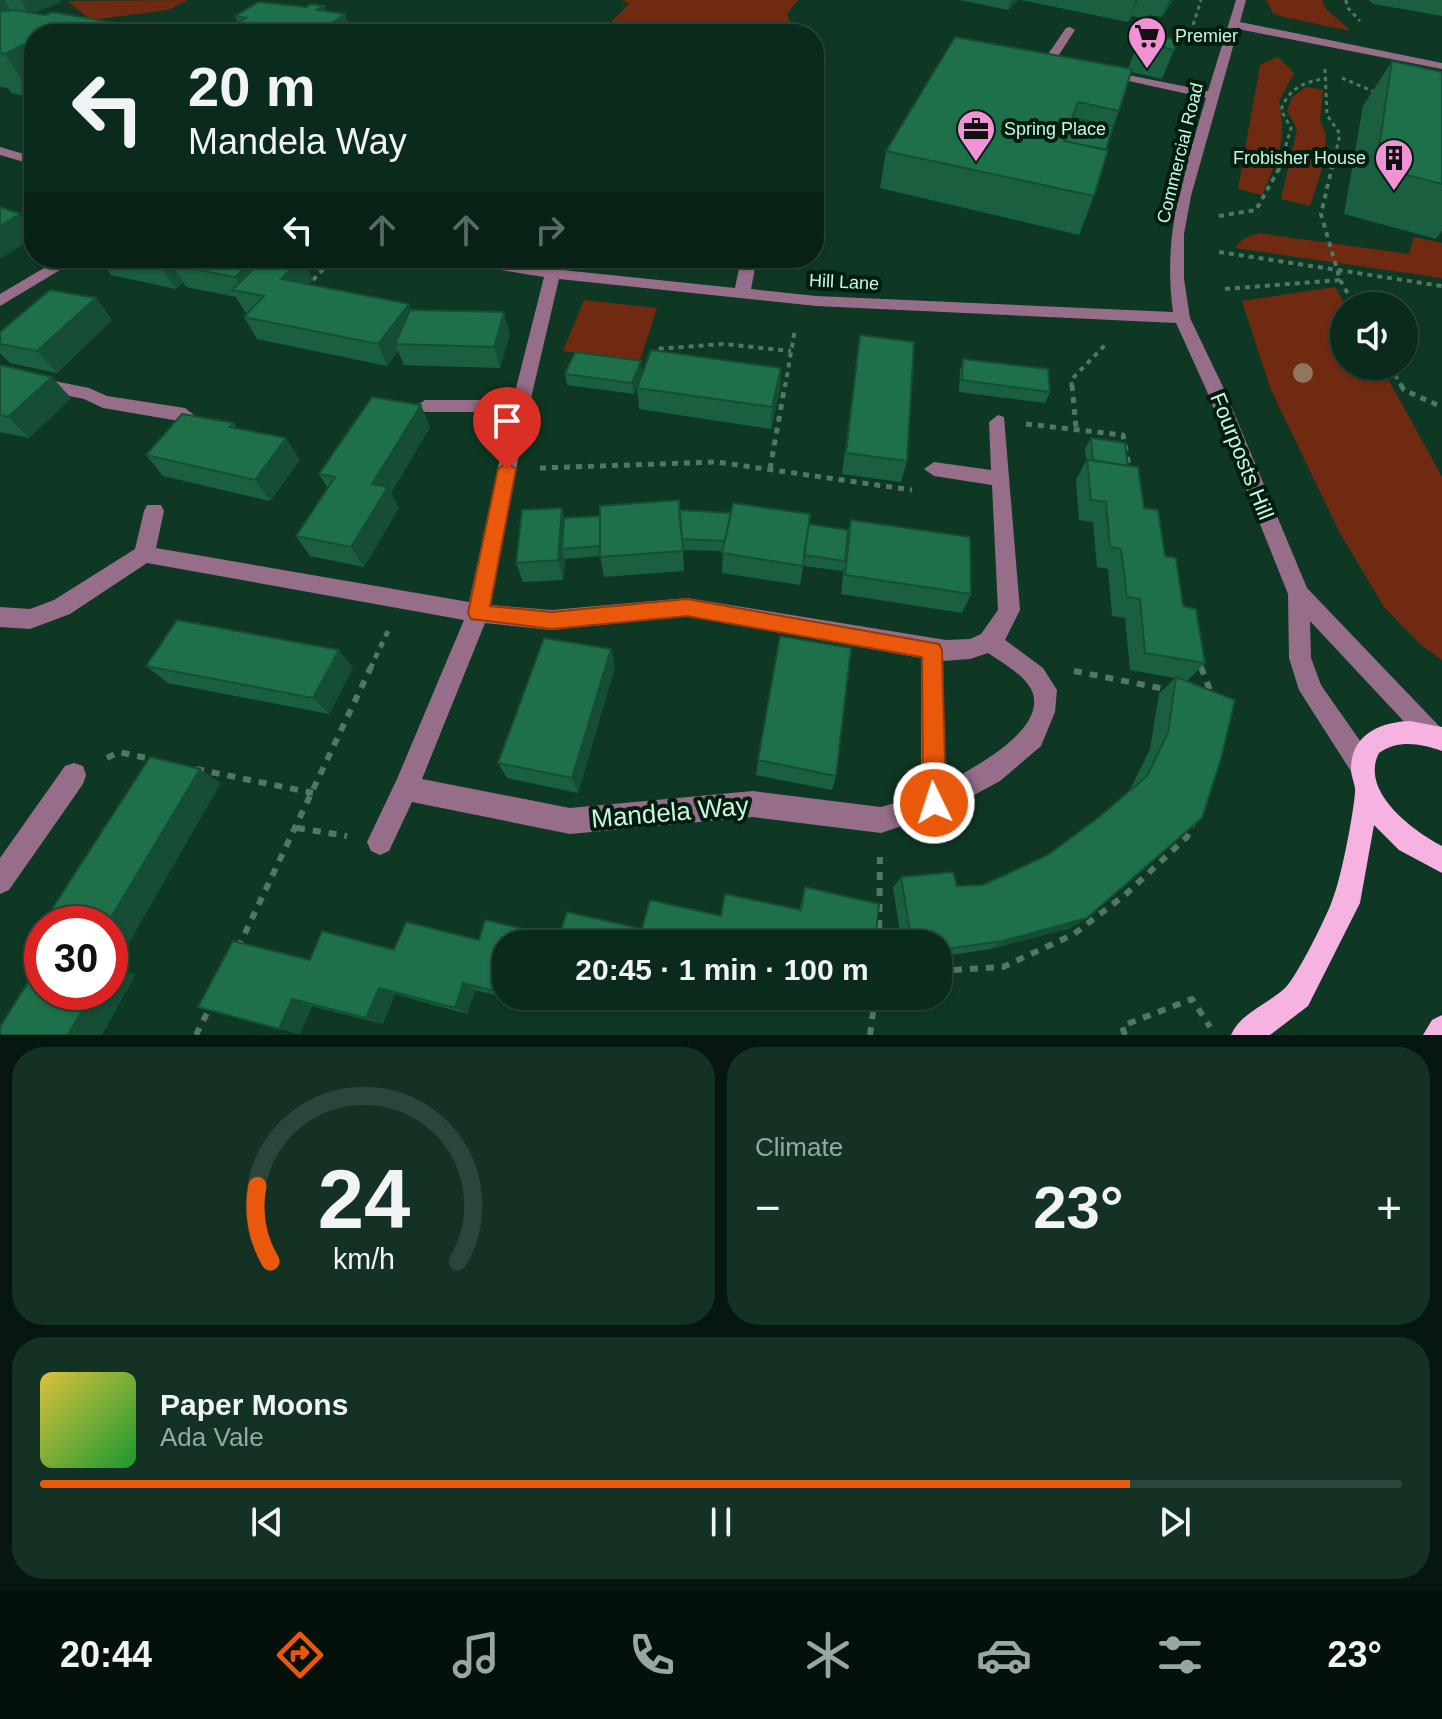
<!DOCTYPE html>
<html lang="en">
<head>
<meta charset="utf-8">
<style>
	body { margin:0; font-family:Helvetica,sans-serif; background:#133224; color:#f1f3f6; height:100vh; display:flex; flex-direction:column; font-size:30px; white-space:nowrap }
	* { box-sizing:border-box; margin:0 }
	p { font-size:26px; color:#99a7a3 }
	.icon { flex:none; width:44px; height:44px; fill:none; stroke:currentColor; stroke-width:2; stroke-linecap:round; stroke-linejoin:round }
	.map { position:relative; height:1035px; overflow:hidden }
	.sheet { display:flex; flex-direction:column; gap:12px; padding:12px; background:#06170f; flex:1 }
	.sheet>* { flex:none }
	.hud { position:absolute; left:24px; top:24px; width:800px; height:244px; border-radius:32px; box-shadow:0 2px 6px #0004,0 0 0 2px #2a463a; background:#0a2a1b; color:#f1f3f6; overflow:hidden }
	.controls { position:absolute; left:1330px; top:292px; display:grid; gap:16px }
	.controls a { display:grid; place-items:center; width:88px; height:88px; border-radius:50%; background:#0a2a1b; box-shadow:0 2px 6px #0004,0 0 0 2px #2a463a; font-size:40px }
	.speed { position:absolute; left:24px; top:906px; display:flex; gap:16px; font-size:40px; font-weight:700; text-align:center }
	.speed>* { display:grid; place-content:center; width:104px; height:104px; border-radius:50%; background:#0a2a1b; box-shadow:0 2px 6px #0004,0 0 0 2px #2a463a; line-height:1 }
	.speed .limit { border:12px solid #d22; background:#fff; color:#111 }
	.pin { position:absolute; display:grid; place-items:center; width:68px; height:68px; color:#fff; margin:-82px -34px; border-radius:50% 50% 50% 0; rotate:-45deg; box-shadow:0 0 8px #0007 }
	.pin .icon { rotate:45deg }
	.me { position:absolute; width:88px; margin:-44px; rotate:356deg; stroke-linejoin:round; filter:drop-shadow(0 0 6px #0008) }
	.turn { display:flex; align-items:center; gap:28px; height:168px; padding:0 32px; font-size:36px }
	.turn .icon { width:104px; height:104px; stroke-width:2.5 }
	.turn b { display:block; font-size:56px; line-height:68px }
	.lanes { display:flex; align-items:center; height:76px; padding:0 32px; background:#0003; justify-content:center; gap:40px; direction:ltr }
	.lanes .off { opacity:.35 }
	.big { font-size:60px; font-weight:700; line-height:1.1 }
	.sheet .widget { flex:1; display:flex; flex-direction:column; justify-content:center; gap:12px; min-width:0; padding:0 28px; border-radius:32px; background:#133224 }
	.sheet .dial { align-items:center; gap:0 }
	.dial svg { height:208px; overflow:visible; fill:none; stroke:#2a463a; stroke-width:7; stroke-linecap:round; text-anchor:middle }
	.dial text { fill:#f1f3f6; stroke:none }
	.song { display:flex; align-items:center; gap:24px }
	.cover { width:96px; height:96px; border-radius:12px; background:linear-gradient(135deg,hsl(50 70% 55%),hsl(130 70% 35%)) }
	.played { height:8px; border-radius:4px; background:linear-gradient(90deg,#ea580c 80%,#2a463a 80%) }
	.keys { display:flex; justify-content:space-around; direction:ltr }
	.heat { display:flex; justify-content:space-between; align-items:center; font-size:44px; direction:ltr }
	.sheet .tiles { flex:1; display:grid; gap:12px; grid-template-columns:1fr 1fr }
	.widget:last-child { grid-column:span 2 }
	.trip { position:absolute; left:492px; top:930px; width:460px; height:80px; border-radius:32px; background:#0a2a1b; box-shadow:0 2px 6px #0004,0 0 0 2px #2a463a; font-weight:700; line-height:80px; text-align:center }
	.tabs { display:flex; height:128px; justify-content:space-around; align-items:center; background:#04110b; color:#99a7a3 }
	.tabs .icon { width:56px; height:56px }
	.tabs .active { color:#ea580c }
	.tabs b { font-size:36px; color:#f1f3f6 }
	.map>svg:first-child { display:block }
</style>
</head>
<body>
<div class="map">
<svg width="1442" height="1035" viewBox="0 0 1442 1035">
	<rect width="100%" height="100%" fill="#0e3824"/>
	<path fill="#702a11" d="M188 0 168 10 91 20 67 1Z
		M620 0H798L787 14 792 29 788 34H599L630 3Z
		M1266 0H1322L1326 9 1351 31 1284 17 1273 13Z
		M1278 57 1294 73 1279 101C1287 141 1278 159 1262 195L1238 189 1260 65Z
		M1306 87 1323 90 1320 120 1326 135 1323 166 1310 206 1281 199 1297 129 1287 111 1292 97Z
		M1258 233 1409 254 1414 237 1442 243V278L1235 248 1243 239Z
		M1335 287 1346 306 1344 366H1381L1442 477V660L1420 644 1384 607 1340 533 1271 390 1242 301Z
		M584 300 657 308 640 360 563 351Z"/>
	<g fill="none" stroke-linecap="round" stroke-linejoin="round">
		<path stroke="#507863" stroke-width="3" stroke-dasharray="4 4" stroke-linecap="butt" d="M1346 0 1347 7 1360 21
			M1199 40 1189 38 1201 0
			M1325 69 1327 115 1340 134 1332 169
			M1342 78 1377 93
			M1279 169 1291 128 1281 110C1289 87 1305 82 1327 78"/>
		<path stroke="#507863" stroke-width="4" stroke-dasharray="5 5" stroke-linecap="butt" d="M1219 216 1256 210 1280 167
			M1219 252 1442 286
			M313 280 334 258
			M1340 280 1355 306
			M1225 289 1340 280 1321 214 1332 167
			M653 355 655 349 723 344 791 351
			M1390 366 1402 387
			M785 387 795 329
			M1072 387 1071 380 1106 344"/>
		<path stroke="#507863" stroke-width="5" stroke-dasharray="6 6" stroke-linecap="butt" d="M1072 385 1076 428
			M1401 385 1404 390 1442 407
			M1026 424 1123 435 1130 471
			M540 468 717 462 912 490
			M770 469 785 385
			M1199 661 1202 669
			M370 669 388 631"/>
		<path stroke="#507863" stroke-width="6" stroke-dasharray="8 8" stroke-linecap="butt" d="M1201 667 1211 693
			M1074 671 1170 690
			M107 758 119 752 155 760
			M196 769 313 793
			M297 828 347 836
			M879 944 880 857
			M238 948 371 667
			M938 971 1003 967 1074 934 1126 894 1187 837 1194 820
			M196 1035 210 1007
			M870 1035 875 996
			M1125 1035 1122 1026 1192 999 1210 1027"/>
		<path fill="#976e8a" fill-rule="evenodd" d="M1236 0H1246L1240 22 1442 63V69L1238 29 1191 196 1184 234V279L1190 318 1224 389 1307 588 1440 727V743L1432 747 1424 743 1310 621 1311 658 1321 685 1372 758 1375 767 1372 776 1363 779 1354 776 1299 690 1289 658 1288 594 1206 389 1176 323 816 306 559 279 524 428 490 605 552 610 687 598 946 640 970 639 981 634 998 610 992 485 934 476 924 469 934 462 991 470 989 422 998 415 1004 417 1020 610 1005 640 1043 668 1057 690 1055 712 1041 746 1000 781 943 812 881 833 753 817 570 834 412 802 389 851 380 855 371 851 367 842 397 779 464 620 147 563 70 614 30 629 0 627V607L30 609 54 600 135 549 144 511 147 505H161L164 511 156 548 469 602 510 412H425L416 406 425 400H513L544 277 458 263 450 258H486L553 269 735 288 741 258H757L751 289 816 296 1173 312C1162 233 1184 173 1206 98L1097 74 1103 70 1208 91ZM687 616 921 658V795L881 807 753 791 570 808 422 779 485 623 552 630ZM988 653C1000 661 1024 675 1031 689 1051 728 972 769 945 783L943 661 970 659Z
			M1070 27 1075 30 1055 61 1070 66 1064 69 1044 65 1042 63 1066 28Z
			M0 147 34 157V165L0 155Z
			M61 258H80L0 306V294Z
			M0 370 89 388 107 396 185 408 194 415 185 422 103 408 84 399 0 382Z
			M74 763 83 766 86 775 83 784 9 890 0 894V858L65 766Z"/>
		<path fill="#f6b2e0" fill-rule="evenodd" d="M1410 721 1442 727V751C1421 744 1399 739 1379 753 1359 791 1413 831 1442 846V873L1399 850 1374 825 1360 903 1308 1006 1270 1035H1231C1241 1012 1269 1004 1286 987 1297 976 1326 918 1332 901 1341 880 1353 816 1355 793 1356 785 1351 777 1351 769 1351 734 1381 722 1410 721Z
			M1442 1015V1035H1423L1432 1020Z"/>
	</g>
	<circle fill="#90765e" cx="1303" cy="373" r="10"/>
	<path fill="#1a6040" d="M0 0H60L61 2 33 13 125 25 129 33 34 34V98L11 93 8 88 0 87Z
		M960 0H1018L1008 10Z
		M1021 0H1173L1162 17 1149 15 1147 19 1132 16 1128 22Z
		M1368 0H1442V16L1374 4Z
		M324 6 326 11 352 34H216L238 23 235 16Z
		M1178 40 1162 79 1131 72 1106 150 1094 196 1079 235 880 188 886 151 1128 69 1138 42Z
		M1392 61 1442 72V231L1436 239 1344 214 1363 106Z
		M99 258H303L313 280 308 285 510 334 500 368 404 365 398 351 387 366 257 339 244 317 248 313 245 312 236 297 186 287 183 282 176 289 111 275Z
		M96 298 112 320 57 373 10 363 0 353V332Z
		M860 335 907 461 901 482 842 474Z
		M963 359 1050 392 1045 403 959 392 960 370Z
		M0 365 71 398 29 438 0 432Z
		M781 368 780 390 771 429 639 409 637 388Z
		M642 372 634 394 567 385 565 374Z
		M234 423 237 429 300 460 270 501 163 476 146 455Z
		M430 427 391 493 399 508 364 567 310 556 296 536 328 488 319 474Z
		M1091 438 1128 466 1144 508 1165 556 1205 663 1187 681 1235 700 1071 928 990 949 938 957V944H902L893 888 901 877 957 886 983 885 1048 855 1096 820 1130 790 1150 749 1159 694 1175 678 1130 670 1125 618 1112 616 1108 569 1097 567 1093 522 1079 520 1076 480 1086 461 1085 449Z
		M679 510 809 524 848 530 851 520 971 594 962 613 841 594 844 566 843 571 803 566 800 585 722 573 723 551 683 550 684 571 604 577 600 556 565 559 563 580 523 582 516 563 564 518Z
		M611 649 615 667 578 793 507 778 498 763Z
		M146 666 353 668 329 714 168 683Z
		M758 760 836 776 832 790 756 775Z
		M805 887 879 904 506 944V996H552L548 1009 475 990 467 1014 395 994 383 1024 312 1006 300 1034 279 1029 310 960 479 940 559 937 642 929 721 916 799 910Z"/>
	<path fill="#154e34" d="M0 0H5L10 9 0 13Z
		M21 0H60L61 2 30 15Z
		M1011 0H1018L1008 10Z
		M1136 0H1138L1128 22Z
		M1169 0H1173L1162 17Z
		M324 6 331 24 345 14 352 34H330L327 27 317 10Z
		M310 24 314 34H295Z
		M125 25 130 34 116 30Z
		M34 39V60L25 58 34 72V98L5 54Z
		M20 214 34 232V238L0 259V226Z
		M171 258H210L172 265 183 282 176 289 161 267Z
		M254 258H271L244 292 235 277Z
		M303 258 313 280 292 301 281 279Z
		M96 298 112 320 57 373 37 351Z
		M409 304 417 326 395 344 398 351 387 366 378 344Z
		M504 312 510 334 500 368 494 347Z
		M641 361 642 372 634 394 632 383Z
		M781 368 780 390 771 429 772 407Z
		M52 377 71 398 29 438 8 417Z
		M421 405 430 427 391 493 399 508 364 567 351 547 372 484Z
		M286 438 300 460 270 501 255 480Z
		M562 508 567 528 562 549 565 559 563 580 558 560Z
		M611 649 615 667 578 793 572 778Z
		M339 650 353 668 329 714 313 698Z
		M200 769 221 783 127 946 110 941V924H107Z
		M1087 918 1071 928 990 949 1003 941Z
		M110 967 136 974 102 1035H68L93 992H110Z
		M463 983 475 990 467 1014 455 1008Z
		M379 988 395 994 383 1024 366 1018Z
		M542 996H552L548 1009 540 1003Z
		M292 999 312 1006 300 1034 279 1029Z"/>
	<path fill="#1e704a" stroke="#154e34" stroke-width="2" d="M259 2 306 7 311 4 324 6 317 10 345 14 327 27 310 24 295 34H216L246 18 235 16Z
		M16 10 45 15 53 12 125 25 116 30 137 34H34V39L5 54 0 53V11Z
		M1143 33 1178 40 1174 50 1138 42Z
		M955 37 1132 69 1119 111 1078 102 1064 141 1108 150 1094 196 886 151Z
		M34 54V60L25 58Z
		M1392 61 1442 72V184L1376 167Z
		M1073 118 1113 126 1106 150 1065 141Z
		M0 207 20 214 0 226Z
		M119 258H171L161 267Z
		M180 258H254L235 277 172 265Z
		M265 258H302L281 279 409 304 378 344 244 317 264 296 232 290Z
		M50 290 96 298 37 351 0 344V332Z
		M410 310 504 312 494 347 395 344Z
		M860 335 914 342 907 461 846 453Z
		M651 350 781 368 772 407 637 388Z
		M575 352 641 361 632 383 565 374Z
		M963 359 1048 369 1050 392 962 380Z
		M0 365 52 377 8 417 0 415Z
		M372 397 421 405 372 484 388 487 351 547 296 536 335 477 319 474Z
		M182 414 234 423 230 427 286 438 255 480 146 455Z
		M1091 438 1125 443 1128 466 1093 460Z
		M1087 460 1138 467 1144 508 1158 510 1165 556 1176 558 1183 606 1196 609 1205 663 1145 653 1140 599 1127 597 1121 549 1110 547 1106 502 1091 500Z
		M679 500 683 551 600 557V506Z
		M733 503 810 514 803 566 722 553Z
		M562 508 558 560 516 563 522 510Z
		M679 510 731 513 725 541 682 539Z
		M600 516V546L562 549 564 518Z
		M851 520 970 537 971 594 845 575Z
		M809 524 848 530 845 561 804 555Z
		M177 620 339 650 313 698 146 666Z
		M780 636 851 648 836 776 758 760Z
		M544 638 611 649 572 778 498 763Z
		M1176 677 1235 700 1221 759 1202 818 1087 918 1003 941 938 950V944H912L901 877 953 872 957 886 983 885 1048 855 1099 817 1147 776 1168 733Z
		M150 757 200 769 107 924 43 923Z
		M805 887 879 904 875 944H506V994L463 983 455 1008 379 988 366 1018 292 999 279 1029 198 1007 233 941 310 960 322 931 394 950 406 922 479 940 485 920 559 937 567 912 642 929 650 900 721 916 725 894 801 910Z
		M42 960V992H93L68 1035H0V1027Z
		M515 996H542L540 1003Z"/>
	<path fill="#ea580c" stroke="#983908" stroke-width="2" d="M507 463 516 469 490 606 552 612 687 599 939 644 942 650 946 803 943 811 934 814 926 811 923 803 922 657 687 616 552 629 471 619 468 613 498 469Z"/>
	<defs>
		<g id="supermarket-pin" transform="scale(2)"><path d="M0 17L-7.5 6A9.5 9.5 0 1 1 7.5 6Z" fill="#f391d6" stroke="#001e0f"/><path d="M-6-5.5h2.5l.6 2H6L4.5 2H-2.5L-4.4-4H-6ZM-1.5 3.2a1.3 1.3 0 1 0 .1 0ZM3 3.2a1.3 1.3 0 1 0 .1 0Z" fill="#111"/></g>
		<g id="office-pin" transform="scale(2)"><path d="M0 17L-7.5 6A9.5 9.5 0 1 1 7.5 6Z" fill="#f391d6" stroke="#001e0f"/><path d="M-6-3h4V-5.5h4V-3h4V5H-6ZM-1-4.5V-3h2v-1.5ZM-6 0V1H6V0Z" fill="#111"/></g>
		<g id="building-pin" transform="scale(2)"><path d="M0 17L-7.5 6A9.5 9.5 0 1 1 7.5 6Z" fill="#f391d6" stroke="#001e0f"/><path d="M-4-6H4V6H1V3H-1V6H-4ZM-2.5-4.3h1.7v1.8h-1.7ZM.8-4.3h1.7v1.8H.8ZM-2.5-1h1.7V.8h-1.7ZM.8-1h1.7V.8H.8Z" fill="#111"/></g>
	</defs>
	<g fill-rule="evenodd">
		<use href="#supermarket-pin" x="1147" y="36"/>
		<use href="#office-pin" x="976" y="129"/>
		<use href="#building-pin" x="1394" y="158"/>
	</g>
	<g text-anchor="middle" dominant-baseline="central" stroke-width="8" stroke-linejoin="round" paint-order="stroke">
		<g font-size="18" fill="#cff4de" stroke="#001e0f" text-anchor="start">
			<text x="1175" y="36">Premier</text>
			<text x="1004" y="129">Spring Place</text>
			<text x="1366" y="158" text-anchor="end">Frobisher House</text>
		</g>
		<g font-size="18" fill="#cff4de" stroke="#001e0f">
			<text transform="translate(1180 153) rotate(-76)">Commercial Road</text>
			<text transform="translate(844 282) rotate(3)">Hill Lane</text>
		</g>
		<g font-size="22" fill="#cff4de" stroke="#001e0f">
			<text transform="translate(1242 456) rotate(68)">Fourposts Hill</text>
		</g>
		<g font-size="26" fill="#cff4de" stroke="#001e0f">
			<text transform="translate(670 812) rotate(-5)">Mandela Way</text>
		</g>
	</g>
</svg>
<div class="controls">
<a><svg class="icon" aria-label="sound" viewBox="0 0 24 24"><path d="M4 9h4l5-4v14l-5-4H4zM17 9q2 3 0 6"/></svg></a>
</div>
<div class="speed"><div class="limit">30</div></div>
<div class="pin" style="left:507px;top:469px;background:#d93025"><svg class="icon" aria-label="arrive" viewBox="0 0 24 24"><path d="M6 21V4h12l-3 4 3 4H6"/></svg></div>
<svg class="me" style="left:934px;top:803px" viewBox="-20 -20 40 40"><circle r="17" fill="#ea580c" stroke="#fff" stroke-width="3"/><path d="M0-11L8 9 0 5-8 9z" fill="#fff"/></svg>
<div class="trip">20:45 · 1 min · 100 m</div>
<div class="hud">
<div class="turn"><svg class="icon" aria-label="left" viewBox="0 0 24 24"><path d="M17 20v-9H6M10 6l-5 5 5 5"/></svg><div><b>20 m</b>Mandela Way</div></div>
<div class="lanes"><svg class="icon" aria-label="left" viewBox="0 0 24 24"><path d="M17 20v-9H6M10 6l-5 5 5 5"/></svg><svg class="icon off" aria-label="ahead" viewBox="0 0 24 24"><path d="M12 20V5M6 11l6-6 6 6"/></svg><svg class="icon off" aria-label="ahead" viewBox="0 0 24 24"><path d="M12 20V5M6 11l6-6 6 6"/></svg><svg class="icon off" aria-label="right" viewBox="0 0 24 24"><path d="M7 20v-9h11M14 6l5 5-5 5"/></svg></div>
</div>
</div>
<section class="sheet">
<div class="tiles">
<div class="widget dial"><svg viewBox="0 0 100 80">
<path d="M14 69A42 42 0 1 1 86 69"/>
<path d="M14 69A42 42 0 0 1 9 40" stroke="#ea580c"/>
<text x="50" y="56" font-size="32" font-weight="700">24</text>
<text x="50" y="72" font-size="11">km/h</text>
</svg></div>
<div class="widget"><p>Climate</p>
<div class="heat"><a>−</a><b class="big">23°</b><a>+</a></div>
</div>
<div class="widget">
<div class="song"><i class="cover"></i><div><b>Paper Moons</b><p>Ada Vale</p></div></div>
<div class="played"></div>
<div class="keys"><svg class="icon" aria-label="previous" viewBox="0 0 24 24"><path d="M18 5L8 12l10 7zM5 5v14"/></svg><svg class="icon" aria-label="pause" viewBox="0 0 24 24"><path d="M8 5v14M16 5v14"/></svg><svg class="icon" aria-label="next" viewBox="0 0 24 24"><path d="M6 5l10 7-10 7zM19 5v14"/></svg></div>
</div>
</div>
</section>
<nav class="tabs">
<b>20:44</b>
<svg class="icon active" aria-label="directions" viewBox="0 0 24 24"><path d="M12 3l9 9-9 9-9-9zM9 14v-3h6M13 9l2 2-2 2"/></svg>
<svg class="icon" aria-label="music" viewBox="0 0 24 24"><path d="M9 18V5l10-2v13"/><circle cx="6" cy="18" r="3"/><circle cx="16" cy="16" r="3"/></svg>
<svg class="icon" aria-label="phone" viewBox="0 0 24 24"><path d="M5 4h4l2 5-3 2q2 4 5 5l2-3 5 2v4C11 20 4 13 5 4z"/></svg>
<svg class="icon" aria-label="climate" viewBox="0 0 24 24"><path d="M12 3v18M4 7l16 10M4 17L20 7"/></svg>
<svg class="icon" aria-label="car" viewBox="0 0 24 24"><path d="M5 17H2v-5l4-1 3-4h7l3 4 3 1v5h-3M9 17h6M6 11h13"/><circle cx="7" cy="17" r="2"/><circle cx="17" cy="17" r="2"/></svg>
<svg class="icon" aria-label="filters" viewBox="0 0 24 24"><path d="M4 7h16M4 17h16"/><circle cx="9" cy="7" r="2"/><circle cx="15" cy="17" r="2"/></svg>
<b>23°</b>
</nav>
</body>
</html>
